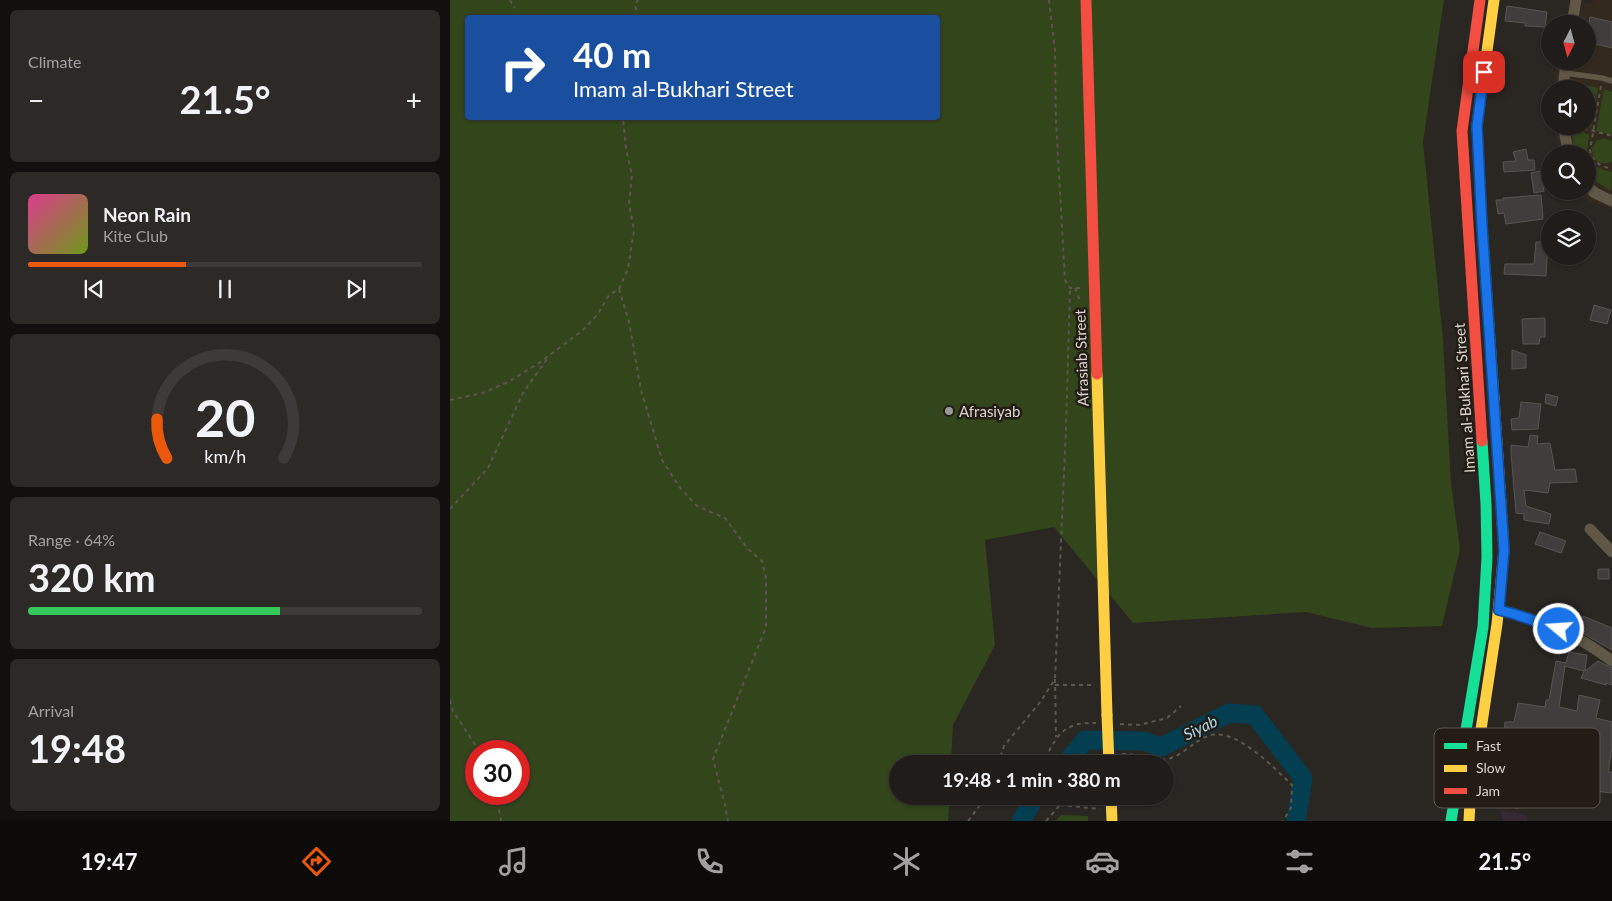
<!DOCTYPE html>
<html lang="en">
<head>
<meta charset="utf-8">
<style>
	body { margin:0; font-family:Lato,sans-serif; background:#2d2927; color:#f1f3f6; height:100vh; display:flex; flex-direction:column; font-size:19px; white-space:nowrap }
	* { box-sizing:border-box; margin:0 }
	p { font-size:16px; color:#a2a1a2 }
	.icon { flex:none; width:28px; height:28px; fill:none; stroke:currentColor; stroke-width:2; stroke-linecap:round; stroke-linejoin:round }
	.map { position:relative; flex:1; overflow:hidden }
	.side { display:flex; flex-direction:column; gap:10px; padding:10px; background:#120f0e; width:450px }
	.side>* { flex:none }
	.top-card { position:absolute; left:15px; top:15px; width:475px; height:105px; border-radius:5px; box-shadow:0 1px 4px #0004,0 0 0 1px #3d3a39; background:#1a4fa0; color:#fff; overflow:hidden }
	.needle { width:32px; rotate:186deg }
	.buttons { position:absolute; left:1091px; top:15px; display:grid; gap:10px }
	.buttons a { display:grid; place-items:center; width:55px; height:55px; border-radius:50%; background:#201c1a; box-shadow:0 1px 4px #0004,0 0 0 1px #3d3a39; font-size:25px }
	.speed { position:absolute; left:15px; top:740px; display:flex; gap:10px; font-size:25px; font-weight:700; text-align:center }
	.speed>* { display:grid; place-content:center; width:65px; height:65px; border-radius:50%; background:#201c1a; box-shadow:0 1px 4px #0004,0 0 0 1px #3d3a39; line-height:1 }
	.speed .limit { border:8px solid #d22; background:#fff; color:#111 }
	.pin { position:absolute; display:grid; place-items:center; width:42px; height:42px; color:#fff; margin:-21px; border-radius:10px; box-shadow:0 2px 8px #0006 }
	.me { position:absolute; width:55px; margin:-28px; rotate:288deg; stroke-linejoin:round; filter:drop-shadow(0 0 4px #0008) }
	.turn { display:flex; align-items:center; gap:18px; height:105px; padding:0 25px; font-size:22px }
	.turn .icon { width:65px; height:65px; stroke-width:2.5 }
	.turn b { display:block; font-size:35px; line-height:42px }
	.big { font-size:38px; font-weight:700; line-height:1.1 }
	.side .widget { flex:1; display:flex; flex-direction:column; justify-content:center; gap:8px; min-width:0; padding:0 18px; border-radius:8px; background:#2d2927 }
	.side .dial { align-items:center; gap:0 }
	.dial svg { height:130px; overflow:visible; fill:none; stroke:#3d3a39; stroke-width:7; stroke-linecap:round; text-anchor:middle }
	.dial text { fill:#f1f3f6; stroke:none }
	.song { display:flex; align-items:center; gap:15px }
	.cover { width:60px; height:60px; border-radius:8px; background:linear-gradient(135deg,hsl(330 70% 55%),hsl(80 70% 35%)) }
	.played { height:5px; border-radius:2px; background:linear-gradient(90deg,#ea580c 40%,#3d3a39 40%) }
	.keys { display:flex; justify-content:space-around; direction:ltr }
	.heat { display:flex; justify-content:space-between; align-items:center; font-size:28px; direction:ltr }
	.charge { height:8px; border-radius:4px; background:linear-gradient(90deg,#34c759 64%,#3d3a39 0) }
	.trip { position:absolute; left:439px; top:755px; width:285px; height:50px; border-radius:25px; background:#201c1a; box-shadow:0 1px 4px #0004,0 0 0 1px #3d3a39; font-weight:700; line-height:50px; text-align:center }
	.dock { display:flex; height:80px; justify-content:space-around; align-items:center; background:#0d0b0a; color:#a2a1a2 }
	.dock .icon { width:35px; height:35px }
	.dock .current { color:#ea580c }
	.dock b { font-size:22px; color:#f1f3f6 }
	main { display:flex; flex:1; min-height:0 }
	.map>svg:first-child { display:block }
</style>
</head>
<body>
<main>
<section class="side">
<div class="widget"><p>Climate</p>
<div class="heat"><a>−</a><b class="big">21.5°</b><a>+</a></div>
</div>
<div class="widget">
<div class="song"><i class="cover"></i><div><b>Neon Rain</b><p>Kite Club</p></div></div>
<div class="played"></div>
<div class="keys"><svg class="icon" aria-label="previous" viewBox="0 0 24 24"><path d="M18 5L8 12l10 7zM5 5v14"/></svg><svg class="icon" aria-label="pause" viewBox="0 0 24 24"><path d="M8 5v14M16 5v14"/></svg><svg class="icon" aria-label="next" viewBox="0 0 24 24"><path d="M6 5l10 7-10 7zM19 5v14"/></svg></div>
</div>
<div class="widget dial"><svg viewBox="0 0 100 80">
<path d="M14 69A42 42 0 1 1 86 69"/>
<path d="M14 69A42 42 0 0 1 8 45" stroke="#ea580c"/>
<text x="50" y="56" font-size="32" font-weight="700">20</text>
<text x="50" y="72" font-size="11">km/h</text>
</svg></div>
<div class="widget"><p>Range · 64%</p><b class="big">320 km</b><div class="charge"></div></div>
<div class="widget"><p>Arrival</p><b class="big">19:48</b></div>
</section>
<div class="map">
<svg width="1162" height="821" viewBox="0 0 1162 821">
	<rect width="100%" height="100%" fill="#2a2622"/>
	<path fill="#34291f" d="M1143 0H1162V209L1138 201 1125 191H1138V154H1110L1104 126H1138V89H1103L1107 61H1138V24H1128L1132 2 1142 4Z"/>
	<path fill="#342935" d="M1050 810 1076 815 1078 821H1053Z"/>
	<path fill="#32451b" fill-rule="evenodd" d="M0 0H994L973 142 993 339 1001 483 1010 549 992 626 922 628 856 612 683 623 604 527 535 540 545 645 503 725 501 764H448V796H500L498 821H0ZM18 18H488V118H18ZM26 751H69V794H26Z
		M1125 83 1148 88 1141 128 1135 126H1138V89H1125Z
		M1154 89 1162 92V135L1146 131Z
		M1121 129 1139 134 1137 154H1125Z
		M1154 138 1162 141V161C1151 167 1142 161 1142 149L1146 141Z
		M1138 155C1142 167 1150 169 1162 172L1161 191 1138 176Z
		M611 815 638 816V821H605Z"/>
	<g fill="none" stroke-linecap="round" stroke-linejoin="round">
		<path stroke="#043e51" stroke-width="19" d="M615 764 635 740 693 741 711 747 779 713 805 715 853 778 846 821
			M571 821 586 796"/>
	</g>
	<path fill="#413d3c" stroke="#585452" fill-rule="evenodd" d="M1057 6 1097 12 1095 27 1075 26V23L1055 21Z
		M1140 17 1162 22V48L1138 42V28Z
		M1076 149 1078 160H1084L1085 170 1054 172 1053 162 1066 161 1063 152Z
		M1090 171 1094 191 1084 193 1081 173Z
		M1091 195 1093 219 1056 224 1054 213 1048 214 1046 200H1053V198Z
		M1086 242H1098L1096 276 1054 274 1055 264H1084Z
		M1144 305 1161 310 1157 324 1140 320Z
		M1095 318V337H1090L1089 344H1073L1072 319Z
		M1062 350 1076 355V368L1062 369Z
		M1096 394 1108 397 1106 406 1095 403Z
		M1071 402 1091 404 1088 429 1062 430 1061 419 1069 418Z
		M1080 435 1088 436 1087 444 1100 443 1105 470 1125 469 1127 482 1100 483 1098 493 1074 490 1076 506 1101 514 1099 524 1074 520V514L1066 513 1061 453V445L1078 447Z
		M1090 532 1116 541 1111 553 1085 544Z
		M1148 569H1159V579H1148Z
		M1133 616 1162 628V650L1127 630Z
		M1119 652 1137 655 1135 671 1148 661 1162 668V685L1156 683V685L1131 678 1134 671 1115 666 1109 707 1127 711 1129 695 1150 700 1146 718 1162 722V748L1158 772H1162V793L1119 788 1118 807 1109 806 1111 781H1101V769L1066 765 1067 809 1056 800 1058 738H1054L1055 722H1064L1068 703 1095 707 1096 700H1099L1106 661 1116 663ZM1121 733 1148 740 1142 772 1134 771 1133 776 1116 775 1117 761 1067 756 1069 736 1119 743Z"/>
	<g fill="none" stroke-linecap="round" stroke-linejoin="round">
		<path stroke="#5d564c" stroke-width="2" stroke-dasharray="4 4" stroke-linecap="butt" d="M60 0 65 8
			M599 0 605 51 606 122 615 280 620 288H633
			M188 18 185 5 188 0
			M1151 86 1140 150C1142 162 1150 166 1162 169
			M1126 126 1162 136
			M625 288 631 303
			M169 289 179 322 191 390 212 460 231 489 247 506 275 518 298 549 312 561 316 578V627L263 759 275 805 278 821
			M0 400 33 393 58 382 89 363 132 331 148 314 159 295 169 289 178 269 184 230 179 204 182 175 176 149 173 118
			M0 509 38 468 73 393 97 359
			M605 679 606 737
			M605 685H643
			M0 700 3 711 26 746 28 751
			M670 724 689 725 717 718 731 706
			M672 754C689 753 700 763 718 759 733 755 744 741 758 736 785 726 824 768 842 785L841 808 833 821
			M548 764 554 746 591 701 605 679 616 428 620 288
			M598 764 594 761C607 735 613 722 646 723
			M628 764 639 756H645
			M46 794 51 821
			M610 805 650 809
			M518 821 537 796
			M596 821 610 805 611 796"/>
		<path stroke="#605747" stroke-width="5.5" d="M1115 73 1152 78 1162 81"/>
		<path stroke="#605747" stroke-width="11" d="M1122 24 1126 0
			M1113 89 1116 61
			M1113 126 1119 154
			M1138 187 1145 193 1162 201
			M1140 529 1162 552
			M1049 610C1091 620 1127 634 1162 661"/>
		<path stroke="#16e098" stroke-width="11" d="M1033 80 1027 126 1032 226 1044 398
			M1001 821 1033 627 1037 557 1036 504 1032 441"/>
		<path stroke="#ffcf43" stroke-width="11" d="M1033 80 1044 0
			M647 374 657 715
			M661 796 662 821
			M1019 821 1020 802 1047 624 1054 550 1044 398"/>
		<path stroke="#f24e42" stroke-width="11" d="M636 0 647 374
			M1030 0 1012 131 1032 441"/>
		<path stroke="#ffcf43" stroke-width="11" d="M657 715 659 764"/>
	</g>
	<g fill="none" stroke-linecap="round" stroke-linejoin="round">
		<g stroke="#114b97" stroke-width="12">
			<path id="route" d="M1034 72 1027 126 1032 226 1054 550 1049 610 1064 614 1109 629"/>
		</g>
		<use href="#route" stroke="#1a73e8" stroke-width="9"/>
	</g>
	<circle fill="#9c9893" stroke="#231c15" stroke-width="2" cx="499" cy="411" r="5"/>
	<g text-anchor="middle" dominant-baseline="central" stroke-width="5" stroke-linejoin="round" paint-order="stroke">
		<g font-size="15" fill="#dad5d0" stroke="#231c15">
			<text transform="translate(631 358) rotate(-92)">Afrasiab Street</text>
			<text transform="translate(1014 398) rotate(-94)">Imam al-Bukhari Street</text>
		</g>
		<g font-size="15" fill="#dad5d0" stroke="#231c15" text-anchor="start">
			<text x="509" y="411">Afrasiyab</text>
		</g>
		<g font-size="16" font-style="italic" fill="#aadaf0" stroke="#231c15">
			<text transform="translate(750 727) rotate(-26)">Siyab</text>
		</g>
	</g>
	<rect x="984" y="728" width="166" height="80" rx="8" fill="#231c15" stroke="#5a544d" stroke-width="1"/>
	<rect x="994" y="743" width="23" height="6" fill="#16e098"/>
	<rect x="994" y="765" width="23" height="7" fill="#ffcf43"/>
	<rect x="994" y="788" width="23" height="6" fill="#f24e42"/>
	<g font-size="14" fill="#dad5d0">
		<text x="1026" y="751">Fast</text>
		<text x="1026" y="773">Slow</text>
		<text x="1026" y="796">Jam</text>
	</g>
</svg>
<div class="buttons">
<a><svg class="needle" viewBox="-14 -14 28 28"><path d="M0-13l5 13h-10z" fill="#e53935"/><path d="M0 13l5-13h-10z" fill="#a2a1a2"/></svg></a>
<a><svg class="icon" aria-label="sound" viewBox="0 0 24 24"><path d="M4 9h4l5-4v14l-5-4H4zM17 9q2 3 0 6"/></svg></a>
<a><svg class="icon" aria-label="search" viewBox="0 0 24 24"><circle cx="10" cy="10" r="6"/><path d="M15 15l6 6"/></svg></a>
<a><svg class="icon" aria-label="layers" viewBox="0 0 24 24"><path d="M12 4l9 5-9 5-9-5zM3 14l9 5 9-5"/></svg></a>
</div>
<div class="speed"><div class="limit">30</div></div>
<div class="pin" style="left:1034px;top:72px;background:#d93025"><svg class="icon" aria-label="arrive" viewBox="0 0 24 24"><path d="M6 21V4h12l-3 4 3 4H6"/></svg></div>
<svg class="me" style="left:1109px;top:629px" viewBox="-20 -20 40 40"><circle r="17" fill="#1a73e8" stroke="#fff" stroke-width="3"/><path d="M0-11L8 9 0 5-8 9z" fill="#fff"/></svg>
<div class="trip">19:48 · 1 min · 380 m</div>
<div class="top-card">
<div class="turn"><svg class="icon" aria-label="right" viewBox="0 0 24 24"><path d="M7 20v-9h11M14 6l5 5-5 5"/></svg><div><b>40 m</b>Imam al-Bukhari Street</div></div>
</div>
</div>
</main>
<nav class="dock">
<b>19:47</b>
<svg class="icon current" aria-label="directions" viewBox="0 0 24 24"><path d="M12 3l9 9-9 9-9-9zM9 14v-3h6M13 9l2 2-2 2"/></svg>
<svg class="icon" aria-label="music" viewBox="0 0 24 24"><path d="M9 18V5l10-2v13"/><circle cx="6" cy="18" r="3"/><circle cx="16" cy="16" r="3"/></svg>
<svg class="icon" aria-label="phone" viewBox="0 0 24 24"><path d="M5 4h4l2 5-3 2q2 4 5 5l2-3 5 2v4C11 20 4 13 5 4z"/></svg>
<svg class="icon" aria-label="climate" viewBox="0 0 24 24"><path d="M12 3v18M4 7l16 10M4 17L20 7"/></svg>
<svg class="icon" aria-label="car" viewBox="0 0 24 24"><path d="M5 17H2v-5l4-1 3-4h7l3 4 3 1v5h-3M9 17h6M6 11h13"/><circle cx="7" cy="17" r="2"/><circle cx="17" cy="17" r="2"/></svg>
<svg class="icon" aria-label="filters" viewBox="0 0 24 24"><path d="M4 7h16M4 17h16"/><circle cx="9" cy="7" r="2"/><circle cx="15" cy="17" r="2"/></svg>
<b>21.5°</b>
</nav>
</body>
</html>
